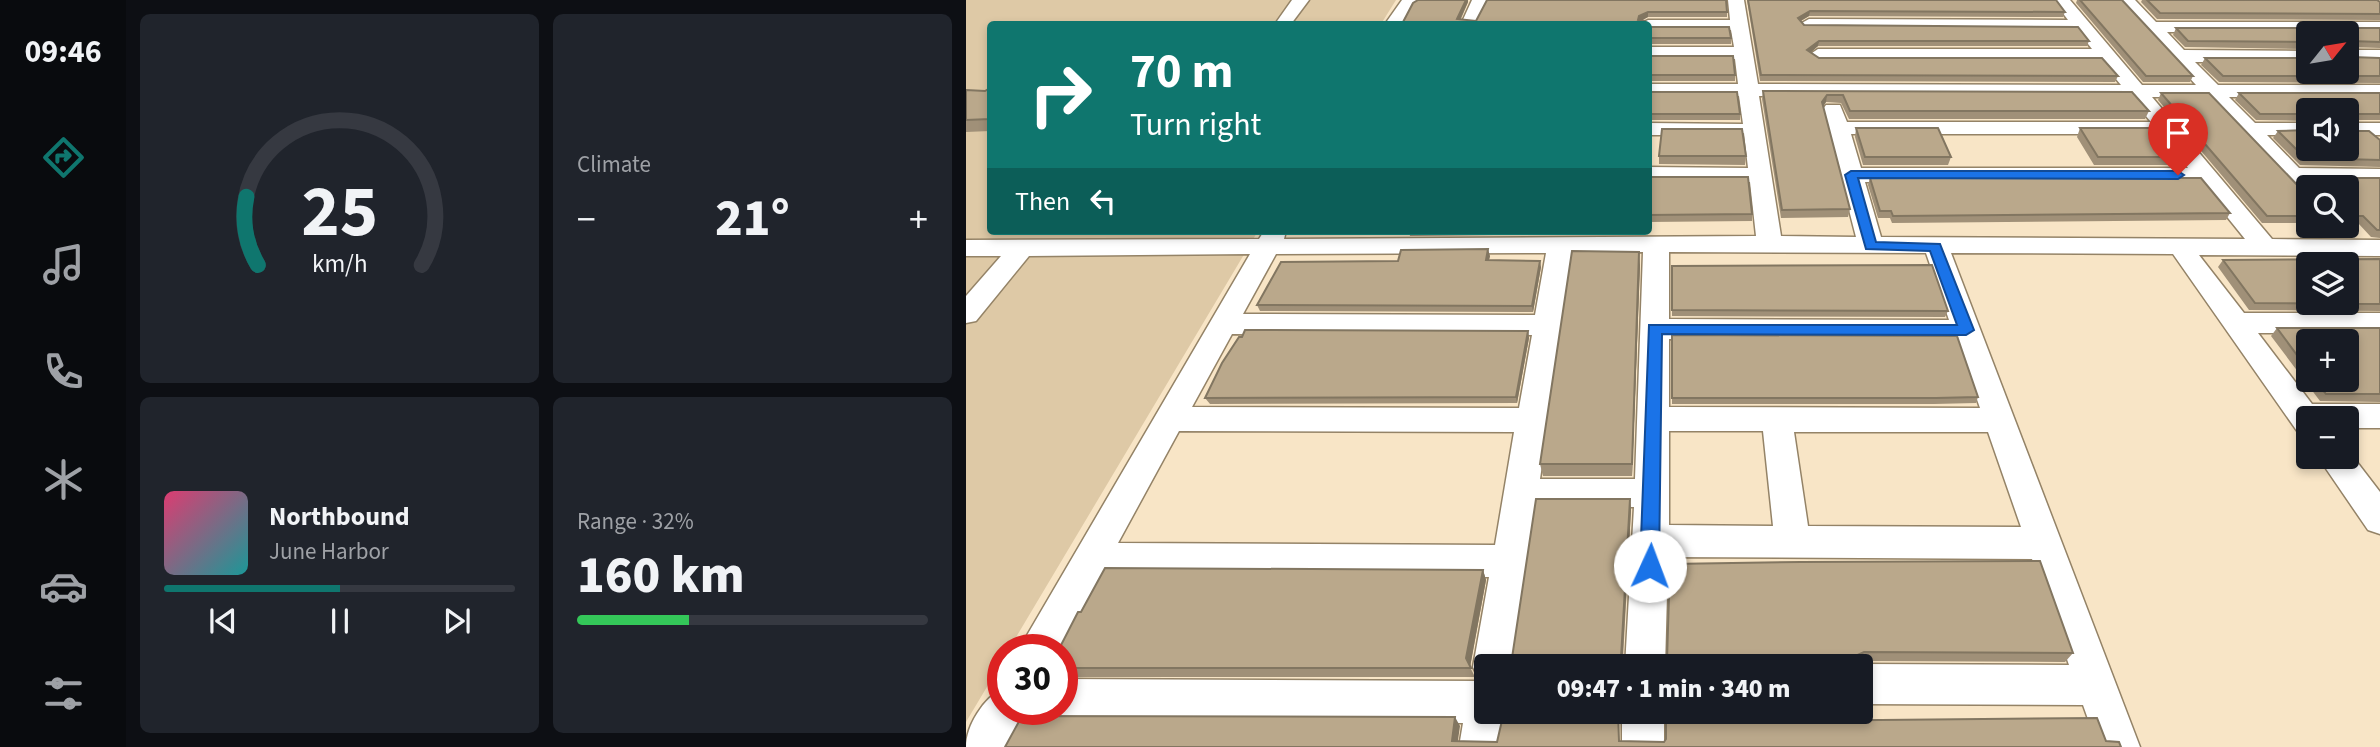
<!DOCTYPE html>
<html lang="en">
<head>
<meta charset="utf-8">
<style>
	body { margin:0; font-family:"Source Sans 3",sans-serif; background:#20242c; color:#f1f3f6; height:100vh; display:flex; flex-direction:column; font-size:26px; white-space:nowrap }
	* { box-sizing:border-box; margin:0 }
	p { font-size:23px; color:#9ea1a6 }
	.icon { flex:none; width:38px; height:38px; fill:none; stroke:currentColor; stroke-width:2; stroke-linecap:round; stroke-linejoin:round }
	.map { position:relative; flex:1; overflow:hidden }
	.side { display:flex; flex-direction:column; gap:14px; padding:14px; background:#0d0f14; width:840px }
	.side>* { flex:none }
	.guide { position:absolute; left:21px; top:21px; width:665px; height:214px; border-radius:7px; box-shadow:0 4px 10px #0003; background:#0f766e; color:#fff; overflow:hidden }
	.needle { width:46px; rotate:60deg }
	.controls { position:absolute; left:1330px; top:21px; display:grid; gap:14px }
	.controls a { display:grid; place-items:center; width:63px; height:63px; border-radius:7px; background:#171b24; box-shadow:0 4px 10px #0003; font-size:35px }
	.speed { position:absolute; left:21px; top:634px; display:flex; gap:14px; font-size:35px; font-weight:700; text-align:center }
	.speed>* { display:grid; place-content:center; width:91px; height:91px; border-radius:50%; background:#171b24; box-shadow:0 4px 10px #0003; line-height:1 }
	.speed .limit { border:10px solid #d22; background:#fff; color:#111 }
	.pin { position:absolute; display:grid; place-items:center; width:60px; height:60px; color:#fff; margin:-72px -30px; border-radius:50% 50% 50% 0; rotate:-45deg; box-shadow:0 0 7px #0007 }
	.pin .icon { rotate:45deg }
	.me { position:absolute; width:77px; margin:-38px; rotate:2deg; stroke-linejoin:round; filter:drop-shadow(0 0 5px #0008) }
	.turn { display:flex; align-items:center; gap:24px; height:147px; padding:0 28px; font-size:32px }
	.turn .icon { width:91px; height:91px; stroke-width:2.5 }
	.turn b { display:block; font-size:49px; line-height:60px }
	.then { display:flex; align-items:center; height:66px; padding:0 28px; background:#0003; gap:14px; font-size:26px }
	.big { font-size:52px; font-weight:800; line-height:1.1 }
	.side .card { flex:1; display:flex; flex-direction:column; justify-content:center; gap:10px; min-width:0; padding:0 24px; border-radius:10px; background:#20242c }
	.side .dial { align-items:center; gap:0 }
	.dial svg { height:182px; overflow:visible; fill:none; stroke:#363941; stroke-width:7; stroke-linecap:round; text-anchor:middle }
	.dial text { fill:#f1f3f6; stroke:none }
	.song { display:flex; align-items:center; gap:21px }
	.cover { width:84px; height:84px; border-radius:10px; background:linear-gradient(135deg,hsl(340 70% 55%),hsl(180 70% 35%)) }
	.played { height:7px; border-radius:4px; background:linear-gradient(90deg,#0f766e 50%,#363941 50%) }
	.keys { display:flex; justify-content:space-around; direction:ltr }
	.heat { display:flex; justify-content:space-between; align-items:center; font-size:38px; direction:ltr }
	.charge { height:10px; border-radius:5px; background:linear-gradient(90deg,#34c759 32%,#363941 0) }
	.side .tiles { flex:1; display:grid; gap:14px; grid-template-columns:repeat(2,1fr) }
	.trip { position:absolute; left:508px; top:654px; width:399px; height:70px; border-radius:7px; background:#171b24; box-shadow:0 4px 10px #0003; font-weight:800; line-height:70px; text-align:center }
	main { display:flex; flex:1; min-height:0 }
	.menu { display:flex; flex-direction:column; width:126px; justify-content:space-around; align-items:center; background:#090b0e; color:#9ea1a6 }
	.menu .icon { width:49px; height:49px }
	.menu .active { color:#0f766e }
	.menu b { font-size:32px; color:#f1f3f6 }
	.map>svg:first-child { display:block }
</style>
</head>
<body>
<main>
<nav class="menu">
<b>09:46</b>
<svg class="icon active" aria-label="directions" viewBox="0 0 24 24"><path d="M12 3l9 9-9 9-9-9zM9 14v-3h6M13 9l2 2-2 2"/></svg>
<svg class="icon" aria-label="music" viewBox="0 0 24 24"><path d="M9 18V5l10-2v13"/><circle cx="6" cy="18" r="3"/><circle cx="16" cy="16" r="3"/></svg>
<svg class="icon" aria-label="phone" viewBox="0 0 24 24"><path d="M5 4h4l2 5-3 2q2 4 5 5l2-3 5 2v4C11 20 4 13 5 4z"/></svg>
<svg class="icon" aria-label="climate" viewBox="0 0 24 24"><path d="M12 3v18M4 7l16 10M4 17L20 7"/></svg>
<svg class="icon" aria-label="car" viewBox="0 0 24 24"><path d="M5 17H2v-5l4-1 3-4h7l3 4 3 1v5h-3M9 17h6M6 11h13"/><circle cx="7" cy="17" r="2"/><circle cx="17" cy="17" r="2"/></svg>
<svg class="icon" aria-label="filters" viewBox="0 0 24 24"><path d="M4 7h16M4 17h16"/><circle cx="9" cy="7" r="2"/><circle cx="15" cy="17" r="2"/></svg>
</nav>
<section class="side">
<div class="tiles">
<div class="card dial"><svg viewBox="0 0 100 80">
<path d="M14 69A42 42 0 1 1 86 69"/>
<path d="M14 69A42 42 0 0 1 9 39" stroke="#0f766e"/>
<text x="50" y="56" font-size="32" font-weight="700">25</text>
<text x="50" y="72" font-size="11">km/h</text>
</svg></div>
<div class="card"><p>Climate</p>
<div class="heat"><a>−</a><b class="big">21°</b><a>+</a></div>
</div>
<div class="card">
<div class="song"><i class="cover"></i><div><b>Northbound</b><p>June Harbor</p></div></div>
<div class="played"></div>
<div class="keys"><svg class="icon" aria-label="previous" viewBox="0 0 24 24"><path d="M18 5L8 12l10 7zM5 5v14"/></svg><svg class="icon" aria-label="pause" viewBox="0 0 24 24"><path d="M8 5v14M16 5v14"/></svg><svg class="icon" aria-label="next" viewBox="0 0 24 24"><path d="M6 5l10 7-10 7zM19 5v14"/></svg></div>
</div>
<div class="card"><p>Range · 32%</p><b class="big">160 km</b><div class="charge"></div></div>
</div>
</section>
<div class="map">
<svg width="1414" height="747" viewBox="0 0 1414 747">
	<rect width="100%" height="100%" fill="#f8e5c6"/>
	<path fill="#dec9a6" d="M0 0H430L415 24H24V231H292L43 649H37V660L0 722Z"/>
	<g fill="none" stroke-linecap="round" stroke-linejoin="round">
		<g stroke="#948367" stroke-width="3">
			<path id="street" d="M326 0H343L325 24H309Z
				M436 0H456L444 9 435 24H419Z
				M506 0H522L511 24H495Z
				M762 0H778L792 84 1155 85 1135 61H852L843 55 852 49H1126L1111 30 837 28 834 24 843 19 1102 20 1087 0H1104L1176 85H1230L1152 0H1169L1190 22H1414V32H1201L1218 50 1342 51V62H1229L1252 85H1414V97H1263L1289 123H1342V135H1301L1333 168 1414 169V183L1346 182 1351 187H1342V198L1334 196 1241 97H1186L1306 239 1414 240V256L1233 255 1278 313H1414V333H1292L1346 404H1414V428H1381V418H1342V434L1331 431 1207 254 985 253 1174 747H1132L1117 705 894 704V667H886L894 664 1103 665 1066 559 702 557 699 667H659L668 507H570L547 667H520V712H541L535 747H493L497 723 96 721 81 715 79 709H96V679L514 681 507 667 523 577 135 575 94 649H53L284 254 63 256 10 321 0 323V296L35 256H0V240L293 239 298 231H320L318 239 790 236 784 182 682 181V167L782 168 778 133 770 135H682V123L777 124 773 96H682V84H772L769 59H682V47H768L765 30H682V24H674L682 20H764ZM793 96 1164 97 1185 122H881L874 105H860L857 109 890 237 815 236ZM885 134H1195L1222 168H895ZM899 182H1233L1279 239 915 237ZM677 252 669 479H574L606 253ZM703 252 960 253 983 320 703 319ZM580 253 569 315 277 314 310 254ZM266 334 566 335 553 408 226 407ZM703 339 990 340 1014 408 703 407ZM213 431 548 432 529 545 152 543ZM703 431H797L807 526 703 525ZM828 432H1022L1055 527 842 526Z
				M1381 50H1414V62L1381 61Z
				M1381 123H1414V135H1381Z
				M1381 449 1414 492V534L1402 530 1352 457H1381Z
				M37 689V709H60L41 747H0C0 726 18 697 37 689Z
				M656 712H698V747H656Z"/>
		</g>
		<use href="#street" fill="#fff" fill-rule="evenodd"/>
	</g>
	<path fill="#a09078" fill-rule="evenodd" d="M452 0H502V2L495 19 510 21 521 0 761 12V17H682L676 20 436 24Z
		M781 0H1090L1099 12 1097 17 843 16 835 21 838 25 1123 41 1121 46H852L845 52 853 58 1152 76 1149 82 794 81Z
		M1111 0H1156L1227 76 1224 82H1177L1110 3Z
		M1176 0H1411L1414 2V20L1191 19 1175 2Z
		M682 27 765 38V44H682Z
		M1210 28H1414V48L1384 47 1383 54 1385 57 1414 58V83L1253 82 1235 65 1239 58 1381 72 1342 33V49L1219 47 1207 35Z
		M682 56 769 75V81H682Z
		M24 88V131L0 132V90L19 91Z
		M797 91 1183 111 1179 119H883L875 103 860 102 857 107 884 209 882 217 815 218 796 99Z
		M682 92 774 114V120H682Z
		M1195 93 1337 191 1342 192V223H1296L1192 100Z
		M1273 93H1414V120H1383V128L1386 131 1414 140V167L1334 165 1307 138 1312 131 1342 149 1381 110H1342V121L1290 120 1269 100Z
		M890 128 985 157 982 165H897L889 137Z
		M1114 128 1221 157 1217 165H1128L1111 137Z
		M693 156H780L779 165 693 164Z
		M682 177 786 214V221L682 222Z
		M904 178 1264 213 1260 220 926 223 924 218H912L902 185Z
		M1357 178H1414V238L1405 237 1392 223H1381V187L1354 182Z
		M443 231H529L528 235 444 236Z
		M524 256 523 260 575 267 567 312 294 311 291 305 432 261Z
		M1414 259V311L1283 310 1252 267 1257 260Z
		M674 265 666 476H577L574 464Z
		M706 266 982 311 979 317 706 316Z
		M1311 328H1414V402L1354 401 1305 336ZM1342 341 1381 380H1342Z
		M562 331 563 338 551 403 244 404 239 398Z
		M706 335 1012 397 1010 403 968 404H706Z
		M570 499H664L665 510 657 659 658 661 701 660 704 564 835 562 1074 561 1107 653 1099 662 895 661 894 668V667H520V670L519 661 546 658Z
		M517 570 520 580 504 667 509 677H96V668Z"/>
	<path fill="#827661" d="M500 0H502V2L492 24 491 19Z
		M844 11 843 16 831 23 832 18Z
		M682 12V17L673 22 672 20 673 16Z
		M853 41 852 46 841 56V50Z
		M861 95 860 102 854 110 856 102Z
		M522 249 524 256 521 267 520 260Z
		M673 252 674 265 666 476V464Z
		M574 261 575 267 567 312 566 306Z
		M562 331 563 338 551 403 550 397Z
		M664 499 665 510 656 667 655 658Z
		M517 570 520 580 504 667 500 658Z
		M898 652 894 661 884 666 887 657Z
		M489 717 494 726 491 747 486 741Z"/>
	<path fill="#baa88b" stroke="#827661" stroke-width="2" fill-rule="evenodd" d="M452 0H500L491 19 510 21 521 0H760L761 12H682L673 16 672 20 679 21 681 24H436L447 3Z
		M782 0H1090L1099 12 844 11 832 18 838 25 1112 27 1123 41H853L841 50 853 58H1136L1152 76 795 75Z
		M1114 0H1156L1227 76H1180Z
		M1181 0H1411L1414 2V14L1194 13Z
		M682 27H763L765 38H682Z
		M1210 28H1414V42L1385 41 1383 54 1385 57 1414 58V76H1257L1239 58H1342V72H1381V33H1342V42L1222 41Z
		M682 56H767L769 75H682Z
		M24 88V119L0 120V90L19 91Z
		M797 91 1166 92 1183 111H884L877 95H861L856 102 884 209 816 210Z
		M682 92H771L774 114H682Z
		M1195 93H1243L1337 191 1342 192V216H1301Z
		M1273 93H1414V114H1386L1383 116V128L1386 131H1403L1414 140V160L1339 158 1312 131 1342 130V149H1381V110H1342V114H1294Z
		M890 128H972L985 157H899Z
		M1114 128H1198L1221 157H1132Z
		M696 129H776L780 156H693Z
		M682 177H782L786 214 682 215Z
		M904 178H1235L1264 213 927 216 925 211H914Z
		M1357 178H1414V230H1411L1397 216H1381V187H1350V182H1358Z
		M522 249 520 260 574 261 566 306 291 305 315 262 432 261 435 250Z
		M606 251 673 252 666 464H574Z
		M1414 259V304L1289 303 1257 260ZM1342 264H1381V303H1342Z
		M966 265 982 311 706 310V266Z
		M1311 328H1414V394H1360L1349 380H1381V341H1342V370Z
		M279 330 562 331 550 397 239 398 256 363 273 337H276Z
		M706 335 991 336 1012 397 970 398H706Z
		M570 499H664L655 658 658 661 701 660 704 564 835 562 1074 561 1107 653 898 652 887 657 888 660 895 661V666L520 667 519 668V661L546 658Z
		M139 568 517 570 500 658 505 668H96V649H93L112 612H115Z
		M538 712H652L653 741 698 742 700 739V722L1131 718 1140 741 1153 742 1155 747H39L56 716 489 717 486 741 531 742Z"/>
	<path fill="#1a73e8" stroke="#114b97" stroke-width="2" d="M885 171H1212L1218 175 1212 179 892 178 910 242 974 244 1008 330 1000 335 696 334 693 566 690 572 684 575 677 572 674 566 683 325H991L964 251 900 249 879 175Z"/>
</svg>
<div class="controls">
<a><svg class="needle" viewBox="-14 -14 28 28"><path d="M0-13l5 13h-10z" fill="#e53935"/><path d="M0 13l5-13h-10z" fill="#9ea1a6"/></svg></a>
<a><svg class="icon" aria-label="sound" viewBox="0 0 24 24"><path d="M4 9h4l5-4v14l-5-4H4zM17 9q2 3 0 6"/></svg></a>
<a><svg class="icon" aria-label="search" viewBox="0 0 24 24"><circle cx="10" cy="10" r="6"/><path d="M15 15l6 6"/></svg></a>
<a><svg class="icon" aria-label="layers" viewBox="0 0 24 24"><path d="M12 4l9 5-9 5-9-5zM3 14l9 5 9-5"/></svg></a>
<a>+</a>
<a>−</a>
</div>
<div class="speed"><div class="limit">30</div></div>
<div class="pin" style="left:1212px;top:175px;background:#d93025"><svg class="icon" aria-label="arrive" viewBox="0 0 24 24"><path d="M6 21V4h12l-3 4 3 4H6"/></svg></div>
<svg class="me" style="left:684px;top:566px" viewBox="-20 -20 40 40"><circle r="19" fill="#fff"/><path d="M0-13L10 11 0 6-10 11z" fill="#1a73e8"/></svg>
<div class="trip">09:47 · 1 min · 340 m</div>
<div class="guide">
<div class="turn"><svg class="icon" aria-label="right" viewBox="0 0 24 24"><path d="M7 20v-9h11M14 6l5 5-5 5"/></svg><div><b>70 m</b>Turn right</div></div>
<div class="then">Then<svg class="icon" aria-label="left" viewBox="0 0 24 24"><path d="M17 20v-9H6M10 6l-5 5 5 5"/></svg></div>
</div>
</div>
</main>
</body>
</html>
